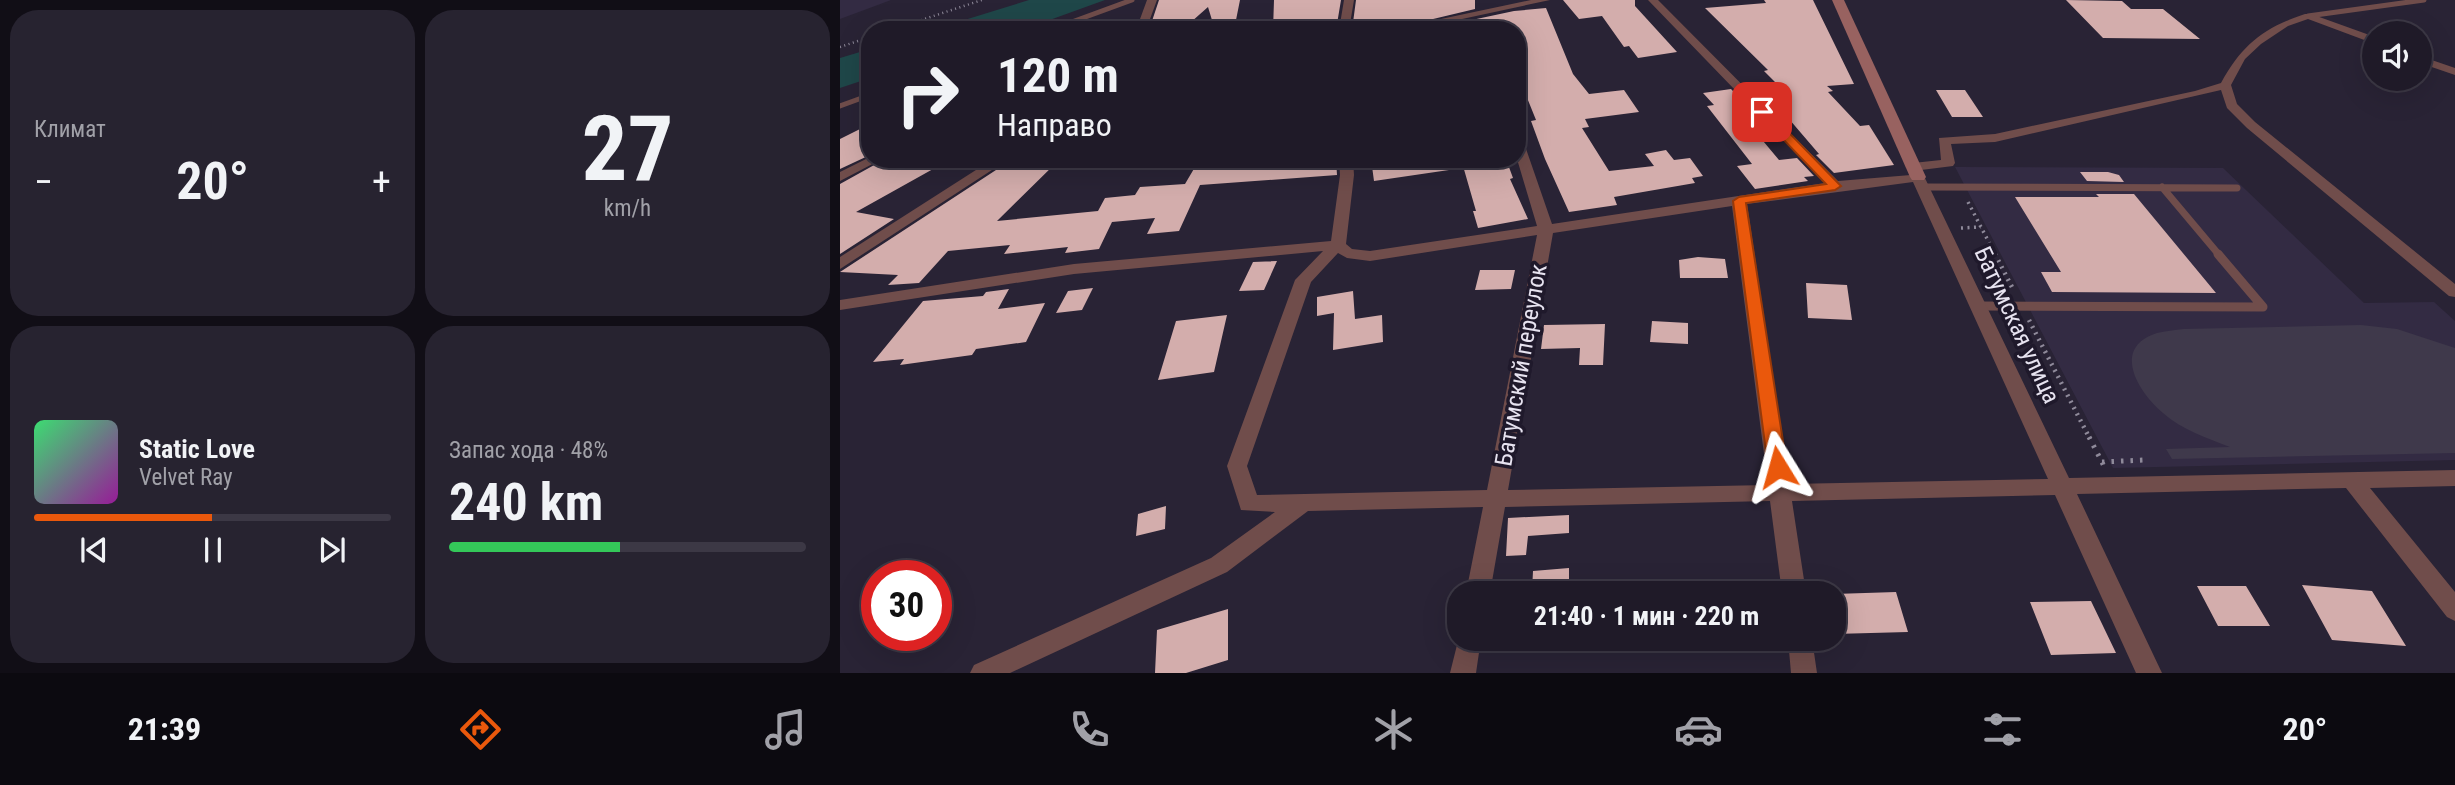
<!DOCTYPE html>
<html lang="ru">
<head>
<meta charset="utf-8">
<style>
	body { margin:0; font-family:"Roboto Condensed",sans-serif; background:#272330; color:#f1f3f6; height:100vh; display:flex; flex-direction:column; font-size:26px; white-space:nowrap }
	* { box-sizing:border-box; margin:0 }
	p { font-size:23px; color:#a1a1a8 }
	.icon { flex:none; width:38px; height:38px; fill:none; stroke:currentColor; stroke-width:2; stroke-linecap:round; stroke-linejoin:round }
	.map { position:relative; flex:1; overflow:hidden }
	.drawer { display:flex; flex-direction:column; gap:10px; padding:10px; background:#110e16; width:840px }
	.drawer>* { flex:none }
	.guide { position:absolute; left:21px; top:21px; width:665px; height:147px; border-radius:28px; box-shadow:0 7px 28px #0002,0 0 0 2px #3c3845; background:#1f1a28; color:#f1f3f6; overflow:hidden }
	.fabs { position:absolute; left:1522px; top:21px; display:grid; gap:14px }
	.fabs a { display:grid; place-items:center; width:70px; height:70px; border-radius:50%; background:#1f1a28; box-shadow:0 7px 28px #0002,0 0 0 2px #3c3845; font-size:35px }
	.speed { position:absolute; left:21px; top:560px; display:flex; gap:14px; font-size:35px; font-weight:700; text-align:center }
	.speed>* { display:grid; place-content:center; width:91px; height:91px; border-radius:50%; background:#1f1a28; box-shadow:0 7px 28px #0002,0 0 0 2px #3c3845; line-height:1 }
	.speed .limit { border:10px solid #d22; background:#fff; color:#111 }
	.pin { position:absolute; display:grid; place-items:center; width:60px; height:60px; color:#fff; margin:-30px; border-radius:14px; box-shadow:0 4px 10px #0006 }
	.me { position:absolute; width:77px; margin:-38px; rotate:352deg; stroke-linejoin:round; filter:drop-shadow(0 0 5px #0008) }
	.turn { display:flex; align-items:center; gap:24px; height:147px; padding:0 21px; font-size:32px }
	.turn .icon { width:91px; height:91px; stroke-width:2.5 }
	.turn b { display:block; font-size:49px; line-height:60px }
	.big { font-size:52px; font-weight:700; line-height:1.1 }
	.drawer .tile { flex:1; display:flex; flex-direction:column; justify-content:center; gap:10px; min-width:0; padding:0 24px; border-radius:28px; background:#272330 }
	.drawer .dial { align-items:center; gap:0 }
	.dial b { font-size:91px; line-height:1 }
	.song { display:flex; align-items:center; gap:21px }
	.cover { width:84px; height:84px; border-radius:10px; background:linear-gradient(135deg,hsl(140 70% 55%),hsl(300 70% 35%)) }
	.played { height:7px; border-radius:4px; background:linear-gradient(90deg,#ea580c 50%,#3c3845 50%) }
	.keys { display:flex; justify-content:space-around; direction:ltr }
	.heat { display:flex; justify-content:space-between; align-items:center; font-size:38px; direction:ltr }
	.charge { height:10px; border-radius:5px; background:linear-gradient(90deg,#34c759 48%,#3c3845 0) }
	.drawer .tiles { flex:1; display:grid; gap:10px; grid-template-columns:repeat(2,1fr) }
	.trip { position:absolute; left:607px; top:581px; width:399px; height:70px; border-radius:28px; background:#1f1a28; box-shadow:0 7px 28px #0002,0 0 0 2px #3c3845; font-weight:700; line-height:70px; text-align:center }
	.tab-bar { display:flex; height:112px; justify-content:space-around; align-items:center; background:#0c0a10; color:#a1a1a8 }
	.tab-bar .icon { width:49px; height:49px }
	.tab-bar .active { color:#ea580c }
	.tab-bar b { font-size:32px; color:#f1f3f6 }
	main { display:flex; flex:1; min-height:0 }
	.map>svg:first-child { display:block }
</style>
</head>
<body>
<main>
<section class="drawer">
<div class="tiles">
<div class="tile"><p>Климат</p>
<div class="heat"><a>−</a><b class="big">20°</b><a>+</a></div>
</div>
<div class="tile dial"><b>27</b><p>km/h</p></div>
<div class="tile">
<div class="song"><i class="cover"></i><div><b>Static Love</b><p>Velvet Ray</p></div></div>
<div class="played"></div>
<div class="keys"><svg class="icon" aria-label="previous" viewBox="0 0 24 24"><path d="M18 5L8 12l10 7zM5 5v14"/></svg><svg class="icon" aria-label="pause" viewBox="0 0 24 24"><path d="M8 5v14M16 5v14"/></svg><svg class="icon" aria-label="next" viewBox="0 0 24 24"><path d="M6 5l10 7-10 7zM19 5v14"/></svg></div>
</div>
<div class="tile"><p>Запас хода · 48%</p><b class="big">240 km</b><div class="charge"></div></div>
</div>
</section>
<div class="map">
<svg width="1615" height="673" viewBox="0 0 1615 673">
	<rect width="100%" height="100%" fill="#292335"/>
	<path fill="#332b43" d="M0 0H51L0 19Z
		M1115 167 1383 168 1524 303 1594 302 1615 321V460L1273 468Z"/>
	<path fill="#3f394b" d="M1521 325 1557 329 1615 348V453L1332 459 1326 449 1390 447C1367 438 1342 430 1323 413 1299 393 1270 348 1317 333 1325 331 1335 330 1344 329Z"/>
	<path fill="#1f4749" d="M189 0H265L182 30H92Z
		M30 49V78L0 88V58Z"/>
	<path fill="#d3adac" d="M319 0H400L394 30H375L368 7 342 30H309Z
		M434 0H501L496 30H433Z
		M516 0H635V9L547 30H512Z
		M723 0H795V6L837 52 798 58 789 46 784 47 762 16 739 19Z
		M924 0H973L1014 84 987 86 993 91 988 92 1020 126 1029 125 1054 165 994 173 976 155 979 154 949 119 941 120 908 87 937 84 924 71 928 70 865 8 926 3Z
		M1226 0 1282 1 1291 9H1323L1360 39 1263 38Z
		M706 8 733 74 749 94 784 90 799 112 745 119 749 127 742 128 769 171 814 166 805 154 826 150 834 160 850 158 863 176 852 178 855 183 774 197 777 205 729 212 705 159 691 121 696 120 677 73V28L585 30 674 11Z
		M891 89 922 122 908 123 939 160 957 158 974 176 964 177 968 181 915 189 897 166 912 164 867 106 874 105 863 93Z
		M1096 90H1125L1143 117H1112Z
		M30 124V155L0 169V139Z
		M45 159H111L16 212 54 219 0 254V184Z
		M168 159H220L157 221 258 211 265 198 295 195 300 187 345 184 355 167 386 165 390 159H496L497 175 360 185 339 231 307 234 315 218 272 222 259 249 225 253 228 247 164 254 170 245 108 251 79 283 48 285 58 275 0 272 156 170 158 166Z
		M531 159H608L609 170 534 181Z
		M621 159H666L673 178 670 179 688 219 638 228 633 211H636Z
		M1240 172H1268L1279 175 1284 182 1247 181Z
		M1256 194H1294L1376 293 1212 292 1201 272H1221L1175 197H1259Z
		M858 257 885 259 888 278H840L839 260Z
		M437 261 424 290 399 291 413 262Z
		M640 270H675L671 289 635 290Z
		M966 283 1007 285 1012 320 968 318Z
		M253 288 242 310 216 313 228 291Z
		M169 289 158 309 205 303 186 342 136 349 132 355 60 365 64 359 33 362 83 301 143 296 146 292Z
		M513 291 515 319 542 315 543 342 493 350 494 313 477 316V297Z
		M387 315 374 372 318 380 336 321Z
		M812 321 848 323V344L810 342Z
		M765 324 763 365H739L740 348 701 349 704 325Z
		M326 506 325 529 296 536 298 514Z
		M729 515V533L688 536 686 555 666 556 668 518Z
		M729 568V589L692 591 693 571Z
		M1462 585 1532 591 1566 646 1492 640Z
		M1357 586H1406L1430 626H1378Z
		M1056 592 1068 632 994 634V594Z
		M1251 601 1276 653 1211 655 1190 602Z
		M388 609V660L346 673H315L317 630Z"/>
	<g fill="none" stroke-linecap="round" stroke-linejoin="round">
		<path stroke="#8f8a9a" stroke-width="2.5" stroke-dasharray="1 3.5" stroke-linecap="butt" d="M51 30 142 0
			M0 47 30 37"/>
		<path stroke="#8f8a9a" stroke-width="3.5" stroke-dasharray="2 4.5" stroke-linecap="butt" d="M1128 202 1156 256
			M1121 228 1141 227"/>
		<path stroke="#8f8a9a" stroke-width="4.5" stroke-dasharray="2 5" stroke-linecap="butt" d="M1155 254 1174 291
			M1189 320 1250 439"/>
		<path stroke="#8f8a9a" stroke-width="5" stroke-dasharray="2.5 7" stroke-linecap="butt" d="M1249 437 1265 468
			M1262 462 1304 460"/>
		<path stroke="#704d4b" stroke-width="5" d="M1468 16 1584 0
			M210 30 292 0
			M0 106 30 95"/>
		<path stroke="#704d4b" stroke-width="7" d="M1082 187 1397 188
			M1322 187 1380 256"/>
		<path stroke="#704d4b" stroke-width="9" d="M1140 306 1423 307 1378 254"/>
		<path fill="#704d4b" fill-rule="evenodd" d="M307 0H317L306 30H296Z
			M504 0H514L509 30H499Z
			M691 0H710L571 30H549Z
			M808 0H818L998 181 1083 174 1229 478 1615 470V486L1530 488 1615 592V621L1607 617 1506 488 1237 494 1322 673H1296L1215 495 952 501 966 593H942L930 501 665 507 650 593H626L643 507 468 511 387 572 170 673H130L134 665 371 558 435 512 401 510 387 466 455 280 483 251 234 274 0 310V300L234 264 491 241 500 175 499 159H513L514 175 506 244 512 249 530 251 697 226 677 159V136L683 140 712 224 985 183ZM1073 182 1208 479 949 484 907 204ZM892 206 928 485 668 490 713 233ZM697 235 647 490 417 495 407 466 471 282 498 253 507 258 530 261Z
			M1465 14H1471L1535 37V44L1468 19 1448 26 1421 44 1405 59 1391 85 1397 104 1415 122 1615 284V297L1609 296 1407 128 1387 108 1381 90 1155 142 1111 144 1115 163 1113 166 1073 171 1066 167 1073 163 1101 160 1099 138 1155 134 1355 91 1381 83C1402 45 1423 28 1465 14Z
			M1580 56 1615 68V75L1580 63Z
			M30 157V159H42L0 181V172Z
			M150 161 155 162V168L0 269V257Z
			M620 633V639H641L636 673H610Z
			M948 639H972L977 673H951Z"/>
		<path fill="#986260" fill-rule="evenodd" d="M992 0H1004L1086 177 1084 180H1072L1070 177Z"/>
	</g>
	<path fill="#ea580c" stroke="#983908" stroke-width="2" d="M919 109H926L1001 186 995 190 906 203 947 467 944 472H931L928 467 893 201 899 197 986 184 919 114Z"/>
	<g text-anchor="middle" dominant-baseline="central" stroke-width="7" stroke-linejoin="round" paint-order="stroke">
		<g font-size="24" fill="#e7e3f0" stroke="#1f192b">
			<text transform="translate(1177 325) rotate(65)">Батумская улица</text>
			<text transform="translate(681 365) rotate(-80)">Батумский переулок</text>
		</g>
	</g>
</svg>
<div class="fabs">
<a><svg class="icon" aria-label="sound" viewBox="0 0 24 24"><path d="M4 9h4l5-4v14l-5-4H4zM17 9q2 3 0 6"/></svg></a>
</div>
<div class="speed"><div class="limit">30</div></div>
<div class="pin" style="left:922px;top:112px;background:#d93025"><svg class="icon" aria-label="arrive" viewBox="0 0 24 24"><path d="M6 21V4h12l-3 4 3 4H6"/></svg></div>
<svg class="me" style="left:938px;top:467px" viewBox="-20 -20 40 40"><path d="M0-17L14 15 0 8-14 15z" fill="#ea580c" stroke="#fff" stroke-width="4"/></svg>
<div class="trip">21:40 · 1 мин · 220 m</div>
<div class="guide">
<div class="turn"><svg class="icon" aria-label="right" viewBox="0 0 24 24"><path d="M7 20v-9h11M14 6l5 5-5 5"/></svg><div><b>120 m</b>Направо</div></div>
</div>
</div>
</main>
<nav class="tab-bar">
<b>21:39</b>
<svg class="icon active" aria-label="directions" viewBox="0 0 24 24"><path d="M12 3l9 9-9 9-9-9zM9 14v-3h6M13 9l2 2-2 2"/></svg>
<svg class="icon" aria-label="music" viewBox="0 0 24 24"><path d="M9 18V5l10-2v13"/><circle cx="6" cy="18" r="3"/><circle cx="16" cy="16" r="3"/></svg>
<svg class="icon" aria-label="phone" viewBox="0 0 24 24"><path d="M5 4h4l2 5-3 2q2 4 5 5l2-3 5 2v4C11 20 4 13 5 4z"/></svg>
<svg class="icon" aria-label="climate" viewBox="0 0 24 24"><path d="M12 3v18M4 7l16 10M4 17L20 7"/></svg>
<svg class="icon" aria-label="car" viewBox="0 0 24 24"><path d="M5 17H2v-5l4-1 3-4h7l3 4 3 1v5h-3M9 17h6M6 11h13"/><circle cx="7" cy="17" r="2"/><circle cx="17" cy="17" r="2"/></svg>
<svg class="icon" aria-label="filters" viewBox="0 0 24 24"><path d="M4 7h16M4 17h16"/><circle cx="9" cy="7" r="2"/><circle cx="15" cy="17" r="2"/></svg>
<b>20°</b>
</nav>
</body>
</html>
